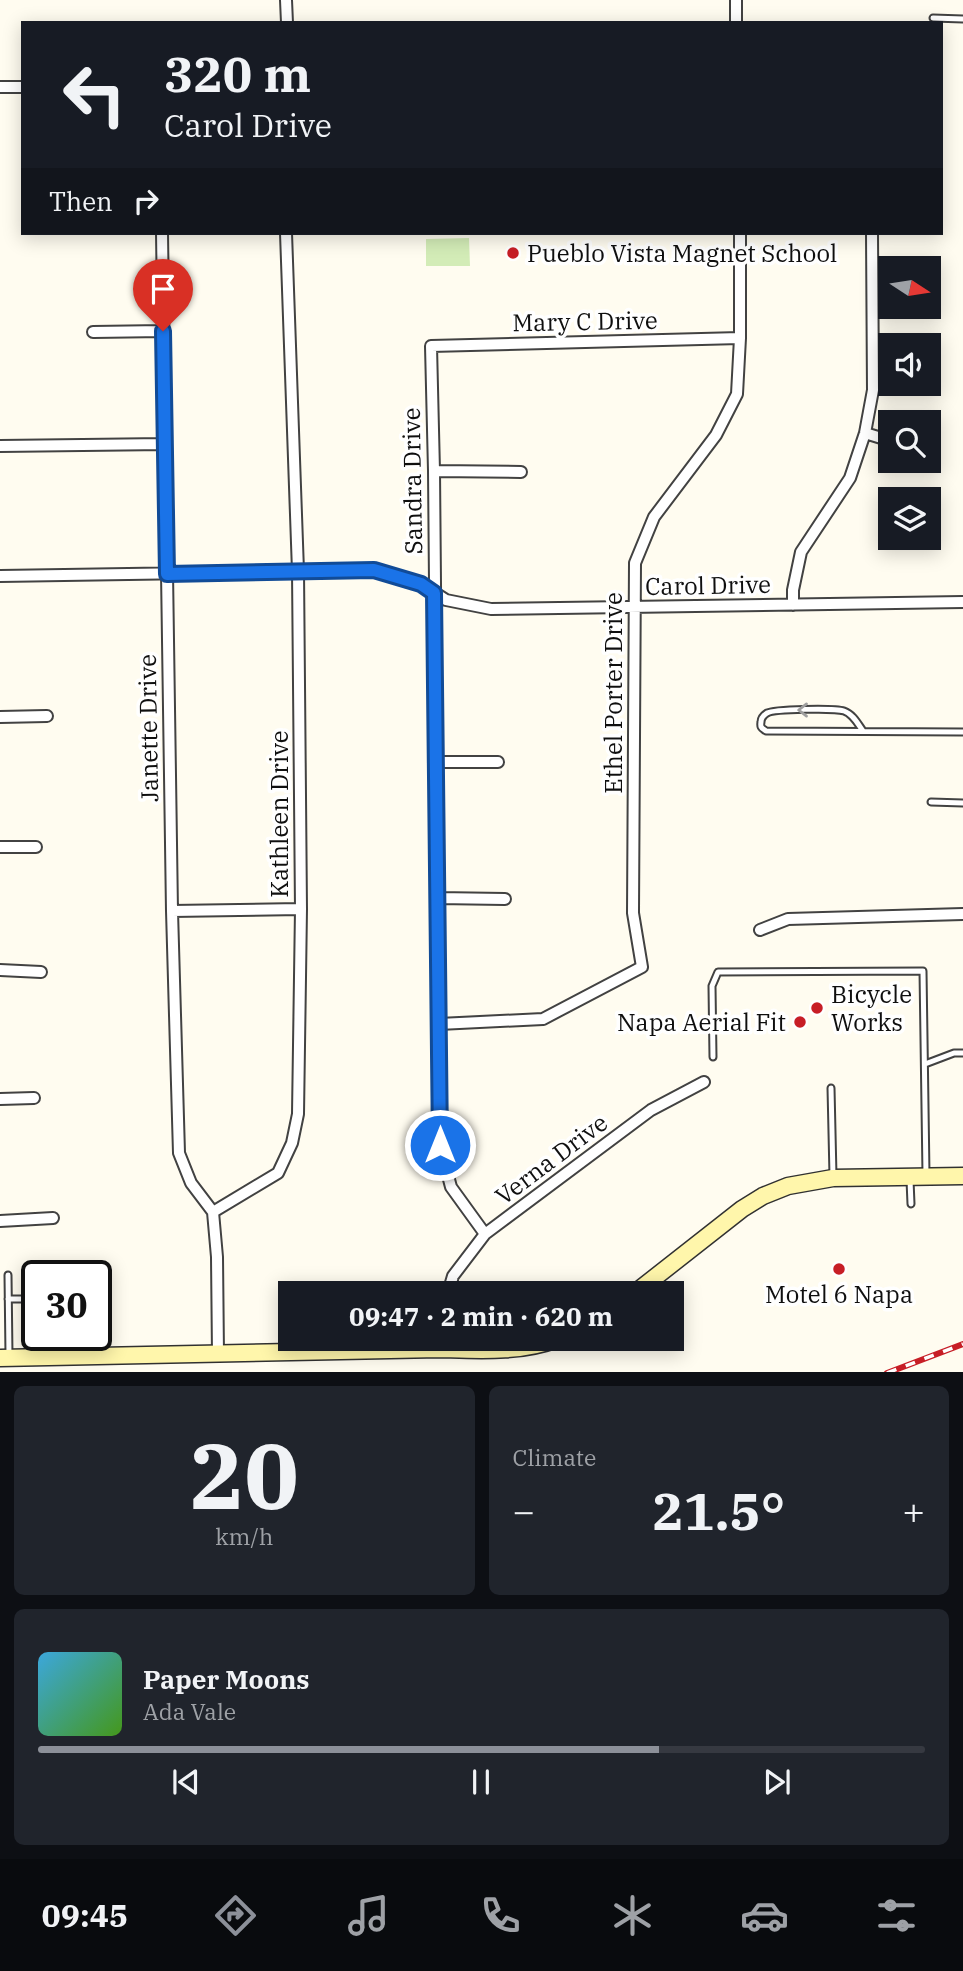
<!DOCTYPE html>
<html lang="en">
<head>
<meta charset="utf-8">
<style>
	body { margin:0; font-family:"IBM Plex Serif",serif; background:#20242c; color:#f1f3f6; height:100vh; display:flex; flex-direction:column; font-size:26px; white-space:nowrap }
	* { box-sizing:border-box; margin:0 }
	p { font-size:23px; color:#9ea1a6 }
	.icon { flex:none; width:38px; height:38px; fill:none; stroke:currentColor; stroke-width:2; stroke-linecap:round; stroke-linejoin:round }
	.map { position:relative; height:1372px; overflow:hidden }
	.panel { display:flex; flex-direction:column; gap:14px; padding:14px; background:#0d0f14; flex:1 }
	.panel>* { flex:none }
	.hud { position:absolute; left:21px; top:21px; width:922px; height:214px; border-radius:0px; box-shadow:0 4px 18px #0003; background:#171b24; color:#f1f3f6; overflow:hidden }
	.needle { width:46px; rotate:102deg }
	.fabs { position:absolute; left:878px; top:256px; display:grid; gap:14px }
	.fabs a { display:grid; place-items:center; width:63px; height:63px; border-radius:0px; background:#171b24; box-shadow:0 4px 18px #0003; font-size:35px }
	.speed { position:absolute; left:21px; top:1260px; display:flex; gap:14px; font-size:35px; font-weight:700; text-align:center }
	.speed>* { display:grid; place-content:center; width:91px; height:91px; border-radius:50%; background:#171b24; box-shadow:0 4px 18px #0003; line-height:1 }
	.speed .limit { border:4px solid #111; border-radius:10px; background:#fff; color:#111 }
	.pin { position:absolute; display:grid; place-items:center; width:60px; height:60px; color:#fff; margin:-72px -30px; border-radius:50% 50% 50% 0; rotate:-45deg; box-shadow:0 0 7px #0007 }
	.pin .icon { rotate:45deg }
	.me { position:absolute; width:77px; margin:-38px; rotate:0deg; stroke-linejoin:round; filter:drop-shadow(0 0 5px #0008) }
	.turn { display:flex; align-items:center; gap:24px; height:147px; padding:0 28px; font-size:32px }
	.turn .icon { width:91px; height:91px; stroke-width:2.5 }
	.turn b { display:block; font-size:49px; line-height:60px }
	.then { display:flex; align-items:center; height:66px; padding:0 28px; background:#0003; gap:14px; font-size:26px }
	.big { font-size:52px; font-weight:800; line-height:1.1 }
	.panel .tile { flex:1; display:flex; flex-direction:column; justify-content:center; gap:10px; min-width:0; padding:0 24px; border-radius:10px; background:#20242c }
	.panel .dial { align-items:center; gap:0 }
	.dial b { font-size:91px; line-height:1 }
	.song { display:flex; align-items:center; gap:21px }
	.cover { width:84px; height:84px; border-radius:10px; background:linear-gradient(135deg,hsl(200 70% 55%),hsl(100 70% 35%)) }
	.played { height:7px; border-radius:4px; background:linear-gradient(90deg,#8c9099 70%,#363941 70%) }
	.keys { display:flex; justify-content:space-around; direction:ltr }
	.heat { display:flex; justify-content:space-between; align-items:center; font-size:38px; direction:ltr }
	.panel .tiles { flex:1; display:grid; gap:14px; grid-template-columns:1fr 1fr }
	.tile:last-child { grid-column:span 2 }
	.trip { position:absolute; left:278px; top:1281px; width:406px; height:70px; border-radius:0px; background:#171b24; box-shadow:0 4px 18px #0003; font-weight:800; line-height:70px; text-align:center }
	.dock { display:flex; height:112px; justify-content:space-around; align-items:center; background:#090b0e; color:#9ea1a6 }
	.dock .icon { width:49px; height:49px }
	.dock .current { color:#8c9099 }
	.dock b { font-size:32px; color:#f1f3f6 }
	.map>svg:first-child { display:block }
</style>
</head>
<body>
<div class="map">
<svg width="963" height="1373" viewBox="0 0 963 1373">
	<rect width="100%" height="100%" fill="#fffcf0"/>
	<path fill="#d3ecb7" d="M469 238 470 266H426V239Z"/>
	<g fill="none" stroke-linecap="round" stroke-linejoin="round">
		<g stroke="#424242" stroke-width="9">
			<path id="lane" d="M933 18 963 19
				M863 731C858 724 853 714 844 711 835 708 774 709 767 713 764 715 761 718 761 722 760 728 762 728 766 731L963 732
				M931 802 963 803
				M713 1057 712 986 718 972 923 971 926 1174
				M925 1064 954 1053H963
				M831 1088 833 1176
				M910 1180 911 1204
				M8 1275 9 1355
				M8 1299H37"/>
		</g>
		<g stroke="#424242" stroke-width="14">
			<path id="street" d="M286 0 287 23
				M736 0V23
				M0 87H23
				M162 233 172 911 179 1153 191 1183 213 1212
				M93 332 163 331
				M865 433 891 441
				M0 446 165 444
				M925 460 927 463
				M434 471 521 472
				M0 576 374 570 421 584 446 600 491 609 963 602
				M793 605V590L801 552 850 478 865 433 873 390 872 233
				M0 717 47 716
				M436 762H498
				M0 847H36
				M437 898 505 899
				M172 911 301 909
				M760 930 788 919 963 914
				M0 970 41 972
				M439 1024 543 1019 642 967 633 913 635 563 654 517 716 435 737 394 740 338V233
				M0 1099 34 1098
				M0 1221 53 1218
				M485 1234 451 1187 440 1145 434 471 431 346 740 338
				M448 1293 453 1276 485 1234 651 1110 704 1082
				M218 1354 217 1257 213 1212 278 1173 292 1143 298 1114 301 909 298 571 286 233"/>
		</g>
		<g stroke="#313131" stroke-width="19">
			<path id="secondary" d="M635 1293 742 1209 763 1196 788 1186 833 1178 963 1176
				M0 1358 439 1349C478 1350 520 1353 557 1339"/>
		</g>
		<use href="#lane" stroke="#fff" stroke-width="5"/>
		<use href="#street" stroke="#fff" stroke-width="10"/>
		<use href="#secondary" stroke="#fff6ab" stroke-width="16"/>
		<g stroke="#c71e26" stroke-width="6">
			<path id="rail" d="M887 1373 963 1344"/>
		</g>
		<use href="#rail" stroke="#fff" stroke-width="3.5" stroke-dasharray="10" stroke-linecap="butt"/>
	</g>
	<defs><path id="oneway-chevron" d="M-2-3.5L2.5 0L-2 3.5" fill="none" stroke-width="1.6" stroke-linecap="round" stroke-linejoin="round" transform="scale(1.75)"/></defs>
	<use stroke="#9f9f9f" href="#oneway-chevron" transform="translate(803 710) rotate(180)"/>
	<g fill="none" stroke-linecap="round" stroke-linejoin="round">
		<g stroke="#114b97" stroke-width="18">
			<path id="route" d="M163 331 167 574 374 570 421 584 434 593 440 1145"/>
		</g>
		<use href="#route" stroke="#1a73e8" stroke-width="12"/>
	</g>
	<g fill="#c71e26" stroke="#fff" stroke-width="2.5">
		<circle cx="513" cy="253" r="7"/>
		<circle cx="817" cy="1008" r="7"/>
		<circle cx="800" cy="1022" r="7"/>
		<circle cx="839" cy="1269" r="7"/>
	</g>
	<g text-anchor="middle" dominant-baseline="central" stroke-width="7" stroke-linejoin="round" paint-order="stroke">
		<g font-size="24" fill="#0f0f0f" stroke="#fff" text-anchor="start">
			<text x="527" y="253">Pueblo Vista Magnet School</text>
			<text x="831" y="994">Bicycle<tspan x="831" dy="28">Works</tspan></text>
			<text x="786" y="1022" text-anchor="end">Napa Aerial Fit</text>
			<text x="839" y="1294" text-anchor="middle">Motel 6 Napa</text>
		</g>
		<g font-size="24" fill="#0f0f0f" stroke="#fff">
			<text transform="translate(585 321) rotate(-1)">Mary C Drive</text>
			<text transform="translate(412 481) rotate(-91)">Sandra Drive</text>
			<text transform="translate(708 585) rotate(-1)">Carol Drive</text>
			<text transform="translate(613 693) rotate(-90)">Ethel Porter Drive</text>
			<text transform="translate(148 728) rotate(-91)">Janette Drive</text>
			<text transform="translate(279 814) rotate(-90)">Kathleen Drive</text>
			<text transform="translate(551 1159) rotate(-37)">Verna Drive</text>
		</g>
	</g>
</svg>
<div class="fabs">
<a><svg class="needle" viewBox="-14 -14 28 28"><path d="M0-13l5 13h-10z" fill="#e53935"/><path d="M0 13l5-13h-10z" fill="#9ea1a6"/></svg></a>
<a><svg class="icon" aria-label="sound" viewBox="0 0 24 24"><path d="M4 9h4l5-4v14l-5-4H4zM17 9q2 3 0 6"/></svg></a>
<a><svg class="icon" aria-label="search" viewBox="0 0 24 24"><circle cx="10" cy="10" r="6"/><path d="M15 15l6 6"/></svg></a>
<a><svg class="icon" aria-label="layers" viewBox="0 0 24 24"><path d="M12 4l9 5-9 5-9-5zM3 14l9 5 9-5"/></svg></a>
</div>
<div class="speed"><div class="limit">30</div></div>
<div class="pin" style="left:163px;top:331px;background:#d93025"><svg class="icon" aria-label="arrive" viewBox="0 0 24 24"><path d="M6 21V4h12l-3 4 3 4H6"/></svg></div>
<svg class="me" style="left:440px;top:1145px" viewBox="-20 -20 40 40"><circle r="17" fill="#1a73e8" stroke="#fff" stroke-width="3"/><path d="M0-11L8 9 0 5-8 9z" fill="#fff"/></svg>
<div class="trip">09:47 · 2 min · 620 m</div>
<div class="hud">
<div class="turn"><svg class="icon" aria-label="left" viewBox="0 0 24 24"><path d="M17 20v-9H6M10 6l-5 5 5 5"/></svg><div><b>320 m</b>Carol Drive</div></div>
<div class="then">Then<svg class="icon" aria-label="right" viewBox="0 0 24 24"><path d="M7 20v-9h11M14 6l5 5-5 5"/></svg></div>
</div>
</div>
<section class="panel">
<div class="tiles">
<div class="tile dial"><b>20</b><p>km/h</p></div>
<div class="tile"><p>Climate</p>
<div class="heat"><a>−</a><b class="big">21.5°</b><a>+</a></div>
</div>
<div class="tile">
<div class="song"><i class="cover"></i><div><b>Paper Moons</b><p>Ada Vale</p></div></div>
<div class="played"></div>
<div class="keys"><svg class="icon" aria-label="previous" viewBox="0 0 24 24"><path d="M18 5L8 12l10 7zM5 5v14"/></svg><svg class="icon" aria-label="pause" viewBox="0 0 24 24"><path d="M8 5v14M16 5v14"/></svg><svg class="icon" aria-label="next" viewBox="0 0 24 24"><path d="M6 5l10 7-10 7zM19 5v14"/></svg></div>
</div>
</div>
</section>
<nav class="dock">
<b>09:45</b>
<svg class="icon current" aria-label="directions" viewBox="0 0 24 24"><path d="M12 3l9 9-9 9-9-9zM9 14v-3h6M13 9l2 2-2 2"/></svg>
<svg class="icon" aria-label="music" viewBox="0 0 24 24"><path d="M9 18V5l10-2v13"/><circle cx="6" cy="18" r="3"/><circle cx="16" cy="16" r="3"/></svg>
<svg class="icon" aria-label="phone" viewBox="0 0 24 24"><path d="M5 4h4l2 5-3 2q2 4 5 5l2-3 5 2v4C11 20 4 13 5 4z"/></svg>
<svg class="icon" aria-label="climate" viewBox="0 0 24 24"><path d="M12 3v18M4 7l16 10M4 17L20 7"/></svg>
<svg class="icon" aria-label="car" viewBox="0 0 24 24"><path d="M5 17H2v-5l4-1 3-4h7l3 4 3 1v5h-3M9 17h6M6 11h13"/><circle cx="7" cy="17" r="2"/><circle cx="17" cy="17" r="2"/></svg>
<svg class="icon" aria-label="filters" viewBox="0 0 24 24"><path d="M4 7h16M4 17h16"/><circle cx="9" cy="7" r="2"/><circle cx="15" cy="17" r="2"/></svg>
</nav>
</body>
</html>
